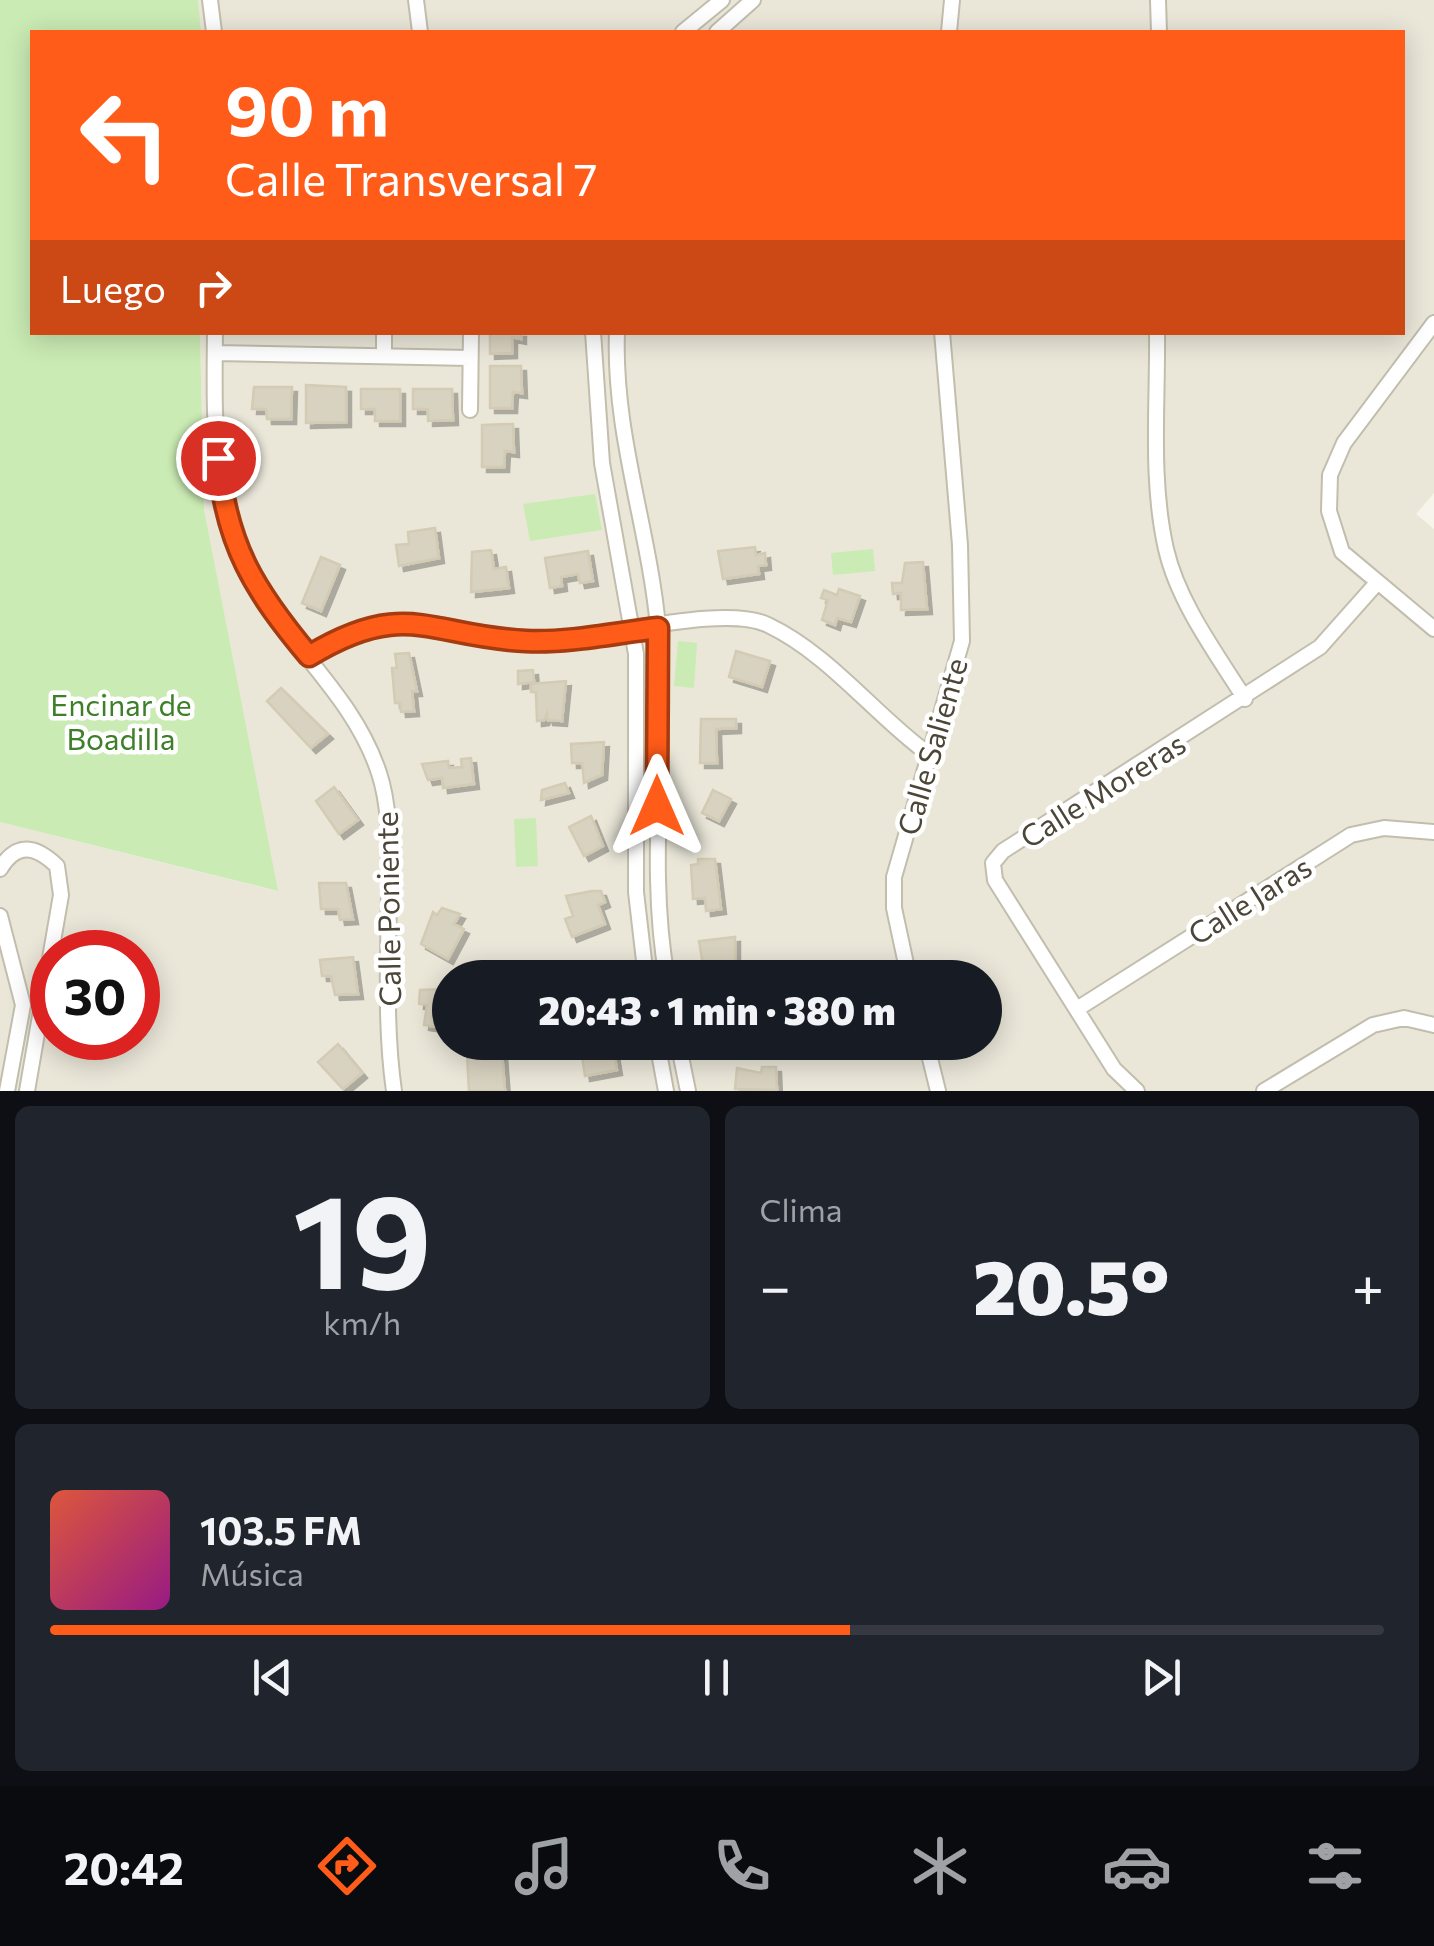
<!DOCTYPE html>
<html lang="es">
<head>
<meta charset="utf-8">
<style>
	body { margin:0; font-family:Commissioner,sans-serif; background:#20242c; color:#f1f3f6; height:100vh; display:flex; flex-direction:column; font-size:38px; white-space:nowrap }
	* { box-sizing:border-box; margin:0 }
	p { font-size:32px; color:#9ea1a6 }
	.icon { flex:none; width:55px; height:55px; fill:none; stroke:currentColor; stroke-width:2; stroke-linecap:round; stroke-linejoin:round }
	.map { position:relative; height:1091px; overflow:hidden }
	.panel { display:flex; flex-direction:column; gap:15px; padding:15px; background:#0d0f14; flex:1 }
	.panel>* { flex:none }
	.banner { position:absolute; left:30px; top:30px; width:1375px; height:305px; border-radius:0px; box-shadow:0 5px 25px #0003; background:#ff5b19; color:#fff; overflow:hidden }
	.speed { position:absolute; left:30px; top:930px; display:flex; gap:20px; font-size:50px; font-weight:700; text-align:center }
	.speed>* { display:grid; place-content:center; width:130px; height:130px; border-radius:50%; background:#171b24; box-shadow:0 5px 25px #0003; line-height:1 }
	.speed .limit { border:15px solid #d22; background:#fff; color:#111 }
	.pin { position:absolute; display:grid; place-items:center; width:85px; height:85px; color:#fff; margin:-42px; border:5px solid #fff; border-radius:50%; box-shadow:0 2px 10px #0007 }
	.me { position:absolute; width:110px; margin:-55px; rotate:0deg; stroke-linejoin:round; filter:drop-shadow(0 0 8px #0008) }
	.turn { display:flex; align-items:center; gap:35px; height:210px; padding:0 30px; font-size:45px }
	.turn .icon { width:130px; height:130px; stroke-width:2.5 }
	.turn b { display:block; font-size:70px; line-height:85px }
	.then { display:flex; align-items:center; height:95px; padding:0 30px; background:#0003; gap:20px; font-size:38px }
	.big { font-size:75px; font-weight:800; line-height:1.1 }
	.panel .tile { flex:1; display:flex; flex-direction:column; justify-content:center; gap:15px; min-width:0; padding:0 35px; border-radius:15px; background:#20242c }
	.panel .dial { align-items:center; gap:0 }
	.dial b { font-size:130px; line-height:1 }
	.song { display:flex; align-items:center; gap:30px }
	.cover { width:120px; height:120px; border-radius:15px; background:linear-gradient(135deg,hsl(10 70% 55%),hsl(310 70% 35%)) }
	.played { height:10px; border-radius:5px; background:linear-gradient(90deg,#ff5b19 60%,#363941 60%) }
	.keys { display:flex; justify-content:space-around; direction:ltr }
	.heat { display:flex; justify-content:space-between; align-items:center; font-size:55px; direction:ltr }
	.panel .tiles { flex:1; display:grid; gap:15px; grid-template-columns:1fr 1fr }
	.tile:last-child { grid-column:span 2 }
	.trip { position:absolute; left:432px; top:960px; width:570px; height:100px; border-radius:50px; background:#171b24; box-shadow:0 5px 25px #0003; font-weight:800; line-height:100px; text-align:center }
	.tab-bar { display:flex; height:160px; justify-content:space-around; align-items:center; background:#090b0e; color:#9ea1a6 }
	.tab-bar .icon { width:70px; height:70px }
	.tab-bar .on { color:#ff5b19 }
	.tab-bar b { font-size:45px; color:#f1f3f6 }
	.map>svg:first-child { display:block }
</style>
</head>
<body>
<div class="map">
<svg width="1434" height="1091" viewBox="0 0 1434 1091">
	<defs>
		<filter id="shadow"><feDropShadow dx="5" dy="5" stdDeviation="0" flood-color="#0004"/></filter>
	</defs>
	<rect width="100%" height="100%" fill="#f6f4eb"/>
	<path fill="#eae7d9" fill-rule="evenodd" d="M198 0H1434V493L1416 514 1434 529V1091H0V822L277 891 204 509 200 333 1402 332V32H200ZM52 952H138V1038H52ZM450 978H985V1042H450Z"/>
	<path fill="#caebb4" d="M0 0H198L201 32H32V332L200 333 204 509 278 891 0 822Z
		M595 494 602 530 530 541 523 504Z
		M873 549 875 571 833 575 831 553Z
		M678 641 697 643 694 688 674 686Z
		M536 818 538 866 516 867 514 819Z"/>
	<path fill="#d8d2c0" stroke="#d3cbb3" stroke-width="2.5" filter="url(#shadow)" d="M490 332H521V339L512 337V353L490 354Z
		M490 366H521L522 393 513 392 512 408H490Z
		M306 385 346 387V422L306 423Z
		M254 387H292L291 419H267L266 409H252Z
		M361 389H400V421H375V409H361Z
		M413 389H452L453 420 428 421V409H413Z
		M513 424 514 452 505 451 504 467H482V425Z
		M435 528 439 558 399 566 396 545 409 544 408 532Z
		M755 547 756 555 765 553 766 565 758 566 759 574 723 579 718 551Z
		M491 550 494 569 506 567 509 588 471 592 472 552Z
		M588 551 593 581 580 583 578 574 561 577 562 586 550 588 545 558Z
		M321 557 340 565 321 611 302 603Z
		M923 562 927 609 901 610V593L893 594 892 583H902L905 563Z
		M839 589 860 596 851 622 837 618 835 625 822 620 828 600 821 598 824 590 837 595Z
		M736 651 770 661 762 687 729 677Z
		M409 653 417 691H412L414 711 401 712 400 703H395L392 668H397L395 654Z
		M533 670 534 682 518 684V671Z
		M566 681 562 721 548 720 547 713 544 720 537 721 536 692H531V684Z
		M281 688 328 734 311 748 267 701Z
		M701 719H736V728L716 729 717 763H700Z
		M604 742 602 775 584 783 582 763H572L571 744Z
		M471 758 474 784 443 788 442 778 428 780 422 764 448 761 449 768 462 767 461 759Z
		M565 783 569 793 541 800 542 790Z
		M334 787 358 820 339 834 316 801Z
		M713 790 731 799 719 821 702 813Z
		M591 816 603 846 584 856 569 827Z
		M698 859H715L721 909 706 911 705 898 693 899 691 865 698 864Z
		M319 883H346L353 919 340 920 338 909H321Z
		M592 891H601L605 902 598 905 605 924 572 937 565 919 573 916 566 896Z
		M442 908 460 914 454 924 464 929 448 959 421 944 433 912 437 915Z
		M735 937V961L725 962 726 968 704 971 699 941Z
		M353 957 358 994 335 995 331 976H322L320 960Z
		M606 967 608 978H576L575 971Z
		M445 989 450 993V1029L424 1025 427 1005 419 1004 420 990Z
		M520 1042V1049L473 1053V1043Z
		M580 1042H620L621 1051 614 1052 617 1070 585 1076Z
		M338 1044 362 1073 343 1089 318 1062Z
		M502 1053 505 1091H469L467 1054Z
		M762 1067H776L777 1090 735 1089 737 1068 761 1073Z"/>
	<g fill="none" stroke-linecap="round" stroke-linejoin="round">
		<g stroke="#c2bead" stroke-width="18">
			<path id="minor" d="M210 0 214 32
				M416 0 420 32
				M1158 0 1159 32
				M683 32 722 0
				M717 32 753 0
				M949 32 952 0
				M1434 323 1344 443 1330 475 1329 511 1342 552 1434 629
				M215 332C214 425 211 525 266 604 305 660 357 706 379 773 390 806 389 844 389 879 389 949 384 1021 394 1091
				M593 332 602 463 636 654V892L646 978
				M617 332C613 433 649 528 658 627 669 743 646 861 667 978
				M1157 332C1158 403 1150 479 1166 549 1178 602 1216 653 1245 699
				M215 353 470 358
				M384 356V332
				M470 410 471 332
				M309 656C338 638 367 626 401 623 444 619 485 640 528 641 589 643 721 602 768 625 829 654 874 714 927 753
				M0 869C17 841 36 846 57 866L61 895 27 1091
				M0 916 23 1005 7 1091
				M909 978 894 908V877L962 641 960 545 942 332
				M1077 1009 1351 835 1384 828 1434 832
				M657 1042 666 1091
				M678 1042 688 1091
				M926 1042 938 1091
				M1137 1091 1114 1069 995 880 993 863 1003 851 1320 647 1376 584
				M1264 1091 1373 1025 1404 1018 1434 1025"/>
		</g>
		<use href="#minor" stroke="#fff" stroke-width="14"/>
	</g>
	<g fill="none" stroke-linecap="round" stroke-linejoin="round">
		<g stroke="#a63b10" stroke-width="25">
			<path id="route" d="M218 458C226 545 254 590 309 656 406 597 431 637 526 641 570 643 615 633 658 628L657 806"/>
		</g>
		<use href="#route" stroke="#ff5b19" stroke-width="18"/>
	</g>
	<g text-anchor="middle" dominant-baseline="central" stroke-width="9" stroke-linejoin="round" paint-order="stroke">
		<g font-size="30" fill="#3e7f29" stroke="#fff">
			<text x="121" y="703">Encinar de<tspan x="121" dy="34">Boadilla</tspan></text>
		</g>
		<g font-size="30" fill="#4b4638" stroke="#fff">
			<text transform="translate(931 746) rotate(-74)">Calle Saliente</text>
			<text transform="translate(1102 789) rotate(-32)">Calle Moreras</text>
			<text transform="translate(1249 899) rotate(-32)">Calle Jaras</text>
			<text transform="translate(387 909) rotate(-91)">Calle Poniente</text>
		</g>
	</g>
</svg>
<div class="speed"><div class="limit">30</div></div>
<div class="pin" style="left:218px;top:458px;background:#d93025"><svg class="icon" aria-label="arrive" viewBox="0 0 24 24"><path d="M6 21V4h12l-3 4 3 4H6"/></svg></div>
<svg class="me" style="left:657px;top:806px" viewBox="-20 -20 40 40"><path d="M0-17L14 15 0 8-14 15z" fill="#ff5b19" stroke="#fff" stroke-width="4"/></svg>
<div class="trip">20:43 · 1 min · 380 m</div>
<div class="banner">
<div class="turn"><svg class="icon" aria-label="left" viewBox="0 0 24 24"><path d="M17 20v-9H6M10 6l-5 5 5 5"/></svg><div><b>90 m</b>Calle Transversal 7</div></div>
<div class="then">Luego<svg class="icon" aria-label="right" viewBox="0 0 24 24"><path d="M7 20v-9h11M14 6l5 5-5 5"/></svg></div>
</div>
</div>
<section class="panel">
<div class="tiles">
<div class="tile dial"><b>19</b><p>km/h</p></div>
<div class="tile"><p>Clima</p>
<div class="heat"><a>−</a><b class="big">20.5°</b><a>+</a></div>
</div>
<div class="tile">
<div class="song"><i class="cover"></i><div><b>103.5 FM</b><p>Música</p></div></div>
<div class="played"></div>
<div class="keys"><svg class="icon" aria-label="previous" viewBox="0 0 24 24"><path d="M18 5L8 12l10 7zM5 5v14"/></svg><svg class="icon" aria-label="pause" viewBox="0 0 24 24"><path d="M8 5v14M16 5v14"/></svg><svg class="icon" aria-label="next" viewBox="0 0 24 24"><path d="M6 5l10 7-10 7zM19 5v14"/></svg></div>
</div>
</div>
</section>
<nav class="tab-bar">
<b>20:42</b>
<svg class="icon on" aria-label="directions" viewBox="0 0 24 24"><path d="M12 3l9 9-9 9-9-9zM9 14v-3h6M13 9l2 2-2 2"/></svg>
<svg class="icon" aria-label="music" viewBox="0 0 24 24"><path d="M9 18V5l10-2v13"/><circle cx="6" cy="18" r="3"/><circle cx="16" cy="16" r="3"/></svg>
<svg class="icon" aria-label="phone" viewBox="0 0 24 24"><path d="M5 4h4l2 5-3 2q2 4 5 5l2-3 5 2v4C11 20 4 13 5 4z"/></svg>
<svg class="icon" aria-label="climate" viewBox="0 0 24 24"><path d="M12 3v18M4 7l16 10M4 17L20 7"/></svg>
<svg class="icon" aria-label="car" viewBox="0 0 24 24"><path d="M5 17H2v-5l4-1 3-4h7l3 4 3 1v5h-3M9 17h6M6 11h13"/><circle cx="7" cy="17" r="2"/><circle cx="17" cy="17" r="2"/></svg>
<svg class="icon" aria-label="filters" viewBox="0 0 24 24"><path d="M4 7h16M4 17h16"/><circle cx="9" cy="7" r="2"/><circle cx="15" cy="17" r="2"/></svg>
</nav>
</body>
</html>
